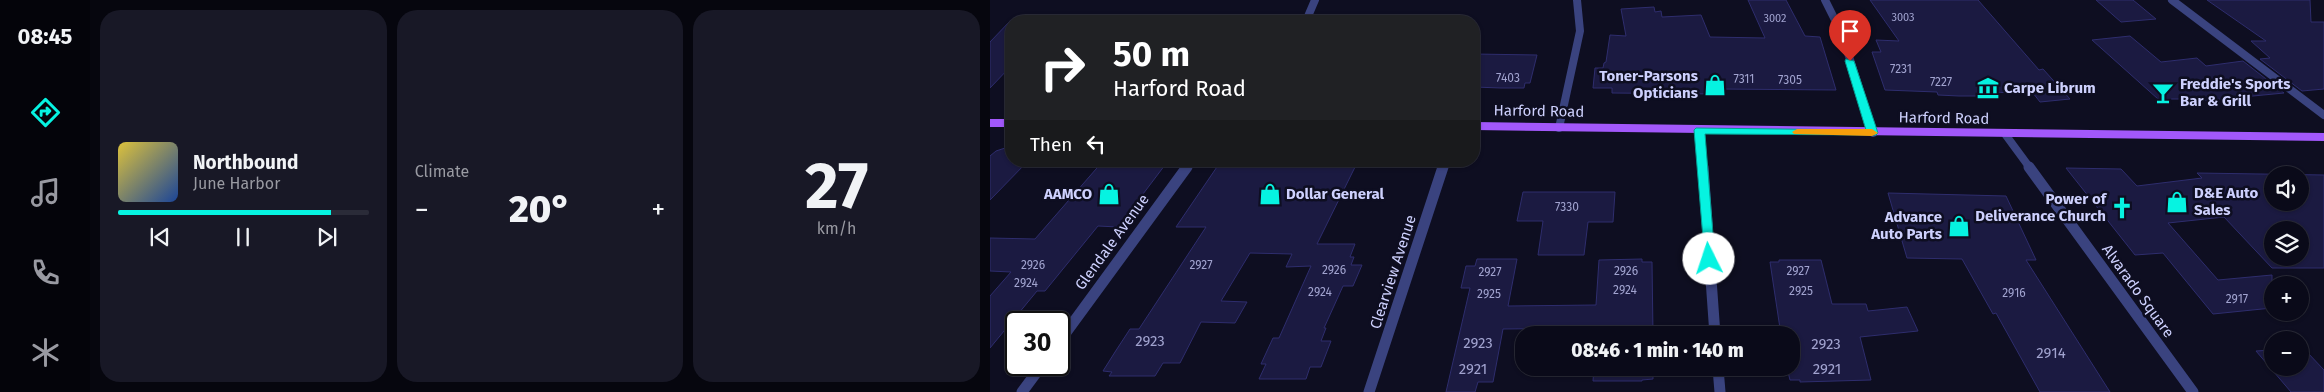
<!DOCTYPE html>
<html lang="en">
<head>
<meta charset="utf-8">
<style>
	body { margin:0; font-family:"Fira Sans",sans-serif; background:#181826; color:#f1f3f6; height:100vh; display:flex; flex-direction:column; font-size:19px; white-space:nowrap }
	* { box-sizing:border-box; margin:0 }
	p { font-size:16px; color:#999aa2 }
	.icon { flex:none; width:28px; height:28px; fill:none; stroke:currentColor; stroke-width:2; stroke-linecap:round; stroke-linejoin:round }
	.map { position:relative; flex:1; overflow:hidden }
	.drawer { display:flex; flex-direction:column; gap:10px; padding:10px; background:#06060e; width:900px }
	.drawer>* { flex:none }
	.hud { position:absolute; left:15px; top:15px; width:475px; height:152px; border-radius:20px; box-shadow:0 1px 4px #0004,0 0 0 1px #2a2b38; background:#202124; color:#fff; overflow:hidden }
	.fabs { position:absolute; left:1274px; top:166px; display:grid; gap:10px }
	.fabs a { display:grid; place-items:center; width:45px; height:45px; border-radius:50%; background:#0a0a19; box-shadow:0 1px 4px #0004,0 0 0 1px #2a2b38; font-size:25px }
	.speed { position:absolute; left:15px; top:311px; display:flex; gap:10px; font-size:25px; font-weight:700; text-align:center }
	.speed>* { display:grid; place-content:center; width:65px; height:65px; border-radius:50%; background:#0a0a19; box-shadow:0 1px 4px #0004,0 0 0 1px #2a2b38; line-height:1 }
	.speed .limit { border:2px solid #111; border-radius:8px; background:#fff; color:#111 }
	.pin { position:absolute; display:grid; place-items:center; width:42px; height:42px; color:#fff; margin:-51px -21px; border-radius:50% 50% 50% 0; rotate:-45deg; box-shadow:0 0 5px #0007 }
	.pin .icon { rotate:45deg }
	.me { position:absolute; width:55px; margin:-28px; rotate:356deg; stroke-linejoin:round; filter:drop-shadow(0 0 4px #0008) }
	.turn { display:flex; align-items:center; gap:18px; height:105px; padding:0 25px; font-size:22px }
	.turn .icon { width:65px; height:65px; stroke-width:2.5 }
	.turn b { display:block; font-size:35px; line-height:42px }
	.then { display:flex; align-items:center; height:48px; padding:0 25px; background:#0003; gap:10px; font-size:19px }
	.big { font-size:38px; font-weight:800; line-height:1.1 }
	.drawer .tile { flex:1; display:flex; flex-direction:column; justify-content:center; gap:8px; min-width:0; padding:0 18px; border-radius:20px; background:#181826 }
	.drawer .dial { align-items:center; gap:0 }
	.dial b { font-size:65px; line-height:1 }
	.song { display:flex; align-items:center; gap:15px }
	.cover { width:60px; height:60px; border-radius:8px; background:linear-gradient(135deg,hsl(50 70% 55%),hsl(220 70% 35%)) }
	.played { height:5px; border-radius:2px; background:linear-gradient(90deg,#06f3e1 85%,#2a2b38 85%) }
	.keys { display:flex; justify-content:space-around; direction:ltr }
	.heat { display:flex; justify-content:space-between; align-items:center; font-size:28px; direction:ltr }
	.drawer .tiles { flex:1; display:grid; gap:10px; grid-template-columns:repeat(3,1fr) }
	.trip { position:absolute; left:525px; top:326px; width:285px; height:50px; border-radius:20px; background:#0a0a19; box-shadow:0 1px 4px #0004,0 0 0 1px #2a2b38; font-weight:800; line-height:50px; text-align:center }
	main { display:flex; flex:1; min-height:0 }
	.menu { display:flex; flex-direction:column; width:90px; justify-content:space-around; align-items:center; background:#04040a; color:#999aa2 }
	.menu .icon { width:35px; height:35px }
	.menu .current { color:#06f3e1 }
	.menu b { font-size:22px; color:#f1f3f6 }
	.map>svg:first-child { display:block }
</style>
</head>
<body>
<main>
<nav class="menu">
<b>08:45</b>
<svg class="icon current" aria-label="directions" viewBox="0 0 24 24"><path d="M12 3l9 9-9 9-9-9zM9 14v-3h6M13 9l2 2-2 2"/></svg>
<svg class="icon" aria-label="music" viewBox="0 0 24 24"><path d="M9 18V5l10-2v13"/><circle cx="6" cy="18" r="3"/><circle cx="16" cy="16" r="3"/></svg>
<svg class="icon" aria-label="phone" viewBox="0 0 24 24"><path d="M5 4h4l2 5-3 2q2 4 5 5l2-3 5 2v4C11 20 4 13 5 4z"/></svg>
<svg class="icon" aria-label="climate" viewBox="0 0 24 24"><path d="M12 3v18M4 7l16 10M4 17L20 7"/></svg>
</nav>
<section class="drawer">
<div class="tiles">
<div class="tile">
<div class="song"><i class="cover"></i><div><b>Northbound</b><p>June Harbor</p></div></div>
<div class="played"></div>
<div class="keys"><svg class="icon" aria-label="previous" viewBox="0 0 24 24"><path d="M18 5L8 12l10 7zM5 5v14"/></svg><svg class="icon" aria-label="pause" viewBox="0 0 24 24"><path d="M8 5v14M16 5v14"/></svg><svg class="icon" aria-label="next" viewBox="0 0 24 24"><path d="M6 5l10 7-10 7zM19 5v14"/></svg></div>
</div>
<div class="tile"><p>Climate</p>
<div class="heat"><a>−</a><b class="big">20°</b><a>+</a></div>
</div>
<div class="tile dial"><b>27</b><p>km/h</p></div>
</div>
</section>
<div class="map">
<svg width="1334" height="392" viewBox="0 0 1334 392">
	<rect width="100%" height="100%" fill="#0e0e21"/>
	<path fill="#1b1a41" stroke="#2e2d6d" fill-rule="evenodd" d="M758 0H796L815 36 830 37 846 90 729 89V94L622 93V88H603L605 68H613L614 63 616 62 620 35 636 36 631 9 664 7 665 12 671 11 672 17 711 15 720 37 775 38Z
		M880 0H988L1049 70 1053 69 1080 99 1050 102 1043 93 990 92 992 96H969L948 95 947 92 895 90 882 52H891L886 40 909 41Z
		M1106 0H1143L1166 19 1131 22Z
		M1217 0H1320L1321 22H1334V89L1312 91 1270 59 1280 58 1261 41H1276Z
		M21 20V66L0 88V42Z
		M1140 36 1171 62 1207 58 1216 66 1253 61 1294 93 1201 102 1198 99H1168L1102 40Z
		M484 54 547 55 540 83H535L534 88H511L484 87Z
		M21 146V161H38L0 200V156L6 151Z
		M113 161H178L128 227 108 226 55 291H47L0 348V296L21 272 0 271V238L45 239Z
		M231 161H368L327 244H365L360 257H364L361 265H372L363 286H353L334 328H336L331 341H341L331 367H320L316 379H269L276 364H271L283 338H289L321 266 296 267 302 254 260 253 231 301 257 302 245 323 211 322 190 363H173L165 376H119L122 372 113 371 125 352 140 329H149L216 227H186Z
		M1076 168 1131 169 1147 186 1212 178 1207 173 1334 175V268H1282L1234 217 1178 223 1228 280 1282 275V308L1223 314 1173 253 1145 255ZM1282 175H1310V202H1282ZM1282 230H1310V258H1282Z
		M533 192H625L623 222H598L594 255H548L553 221H527Z
		M898 193 1016 196 1046 260H1036L1120 392H1050L1006 313 1003 314 972 259 917 258Z
		M487 259H527L518 306 606 305 609 260 652 259V262H662L663 335H606V328L513 329 503 382H488L485 392H456L480 288H471L476 266H485Z
		M789 260H831L842 304H876L878 311 917 307 928 331 870 337 881 380 810 382V380H800L797 368H801V335H791L780 262H789Z
		M1310 349 1313 352H1317L1334 370V392H1301L1266 351 1282 350V368H1310Z
		M604 368H663V379L652 380V381H603Z"/>
	<g fill="none" stroke-linecap="round" stroke-linejoin="round">
		<path stroke="#3a437f" stroke-width="8" d="M835 0 852 34 883 133
			M1182 0 1334 115
			M316 21 325 0
			M569 128 590 31 587 0
			M710 131 713 168
			M1015 134 1040 168
			M196 168 202 161
			M453 168 455 161"/>
		<path stroke="#3a437f" stroke-width="11" d="M713 167 725 335
			M1039 167 1203 392
			M69 342 197 167
			M728 368 730 392
			M32 392 52 365
			M379 392 453 167"/>
		<path fill="#a258fb" fill-rule="evenodd" d="M0 119H21V127H0Z
			M484 122 1334 133V141L484 130Z"/>
	</g>
	<path fill="#06f3e1" stroke="#049e92" d="M856 59 864 61 888 133 886 135 715 134 725 259 724 262H715L704 130 706 128 876 130 855 61Z"/>
	<path fill="#f59e0b" d="M807 129H882L888 133 882 136 804 134 802 132Z"/>
	<defs>
		<g id="shop-bare" transform="scale(1.725)"><path d="M-5-2.5h2.3a2.7 3.5 0 0 1 5.4 0H5L5.5 6h-11ZM-1.5-2.5h3a1.5 2.3 0 0 0-3 0Z" fill="#06f3e1" stroke="#0e0e21" stroke-width="2.5" paint-order="stroke"/></g>
		<g id="museum-bare" transform="scale(1.725)"><path d="M0-6L6-3V-2H-6V-3ZM-5-1h2V3h-2ZM-1-1h2V3h-2ZM3-1h2V3H3ZM-6 4H6V6H-6Z" fill="#06f3e1" stroke="#0e0e21" stroke-width="2.5" paint-order="stroke"/></g>
		<g id="bar-bare" transform="scale(1.725)"><path d="M-6-5H6L.8 .8V4.5H3.5V6h-7V4.5H-.8V.8Z" fill="#06f3e1" stroke="#0e0e21" stroke-width="2.5" paint-order="stroke"/></g>
		<g id="church-bare" transform="scale(1.725)"><path d="M-1.2-6h2.4v3.5h3.3v2.4h-3.3V6h-2.4V-.1h-3.3v-2.4h3.3Z" fill="#06f3e1" stroke="#0e0e21" stroke-width="2.5" paint-order="stroke"/></g>
	</defs>
	<g fill-rule="evenodd">
		<use href="#shop-bare" x="725" y="85"/>
		<use href="#museum-bare" x="998" y="88"/>
		<use href="#bar-bare" x="1173" y="93"/>
		<use href="#shop-bare" x="119" y="194"/>
		<use href="#shop-bare" x="280" y="194"/>
		<use href="#shop-bare" x="1187" y="202"/>
		<use href="#church-bare" x="1132" y="208"/>
		<use href="#shop-bare" x="969" y="226"/>
	</g>
	<g text-anchor="middle" dominant-baseline="central" stroke-width="5" stroke-linejoin="round" paint-order="stroke">
		<g font-size="11" fill="#a1a3cf">
			<text x="913" y="17">3003</text>
			<text x="785" y="18">3002</text>
		</g>
		<g font-size="12" fill="#a1a3cf">
			<text x="911" y="69">7231</text>
			<text x="518" y="78">7403</text>
			<text x="754" y="79">7311</text>
			<text x="800" y="80">7305</text>
			<text x="951" y="82">7227</text>
			<text x="577" y="207">7330</text>
			<text x="43" y="265">2926</text>
			<text x="211" y="265">2927</text>
			<text x="344" y="270">2926</text>
			<text x="636" y="271">2926</text>
			<text x="808" y="271">2927</text>
			<text x="500" y="272">2927</text>
			<text x="36" y="283">2924</text>
			<text x="635" y="290">2924</text>
			<text x="811" y="291">2925</text>
			<text x="330" y="292">2924</text>
			<text x="1024" y="293">2916</text>
			<text x="499" y="294">2925</text>
			<text x="1247" y="299">2917</text>
		</g>
		<g font-size="15" font-weight="bold" fill="#ced1fe" stroke="#0e0e21" text-anchor="end">
			<text x="708" y="76">Toner-Parsons<tspan x="708" dy="17">Opticians</tspan></text>
			<text x="1190" y="84" text-anchor="start">Freddie's Sports<tspan x="1190" dy="17">Bar &amp; Grill</tspan></text>
			<text x="1014" y="88" text-anchor="start">Carpe Librum</text>
			<text x="1204" y="193" text-anchor="start">D&amp;E Auto<tspan x="1204" dy="17">Sales</tspan></text>
			<text x="102" y="194">AAMCO</text>
			<text x="296" y="194" text-anchor="start">Dollar General</text>
			<text x="1116" y="199">Power of<tspan x="1116" dy="17">Deliverance Church</tspan></text>
			<text x="952" y="217">Advance<tspan x="952" dy="17">Auto Parts</tspan></text>
		</g>
		<g font-size="15" fill="#ced1fe" stroke="#0e0e21">
			<text transform="translate(549 111) rotate(1)">Harford Road</text>
			<text transform="translate(954 118) rotate(1)">Harford Road</text>
			<text transform="translate(122 242) rotate(-54)">Glendale Avenue</text>
			<text transform="translate(403 272) rotate(-72)">Clearview Avenue</text>
			<text transform="translate(1148 291) rotate(54)">Alvarado Square</text>
		</g>
		<g font-size="15" fill="#a1a3cf">
			<text x="160" y="341">2923</text>
			<text x="488" y="343">2923</text>
			<text x="836" y="344">2923</text>
			<text x="1061" y="353">2914</text>
			<text x="483" y="369">2921</text>
			<text x="837" y="369">2921</text>
		</g>
	</g>
</svg>
<div class="fabs">
<a><svg class="icon" aria-label="sound" viewBox="0 0 24 24"><path d="M4 9h4l5-4v14l-5-4H4zM17 9q2 3 0 6"/></svg></a>
<a><svg class="icon" aria-label="layers" viewBox="0 0 24 24"><path d="M12 4l9 5-9 5-9-5zM3 14l9 5 9-5"/></svg></a>
<a>+</a>
<a>−</a>
</div>
<div class="speed"><div class="limit">30</div></div>
<div class="pin" style="left:860px;top:61px;background:#d93025"><svg class="icon" aria-label="arrive" viewBox="0 0 24 24"><path d="M6 21V4h12l-3 4 3 4H6"/></svg></div>
<svg class="me" style="left:719px;top:259px" viewBox="-20 -20 40 40"><circle r="19" fill="#fff"/><path d="M0-13L10 11 0 6-10 11z" fill="#06f3e1"/></svg>
<div class="trip">08:46 · 1 min · 140 m</div>
<div class="hud">
<div class="turn"><svg class="icon" aria-label="right" viewBox="0 0 24 24"><path d="M7 20v-9h11M14 6l5 5-5 5"/></svg><div><b>50 m</b>Harford Road</div></div>
<div class="then">Then<svg class="icon" aria-label="left" viewBox="0 0 24 24"><path d="M17 20v-9H6M10 6l-5 5 5 5"/></svg></div>
</div>
</div>
</main>
</body>
</html>
